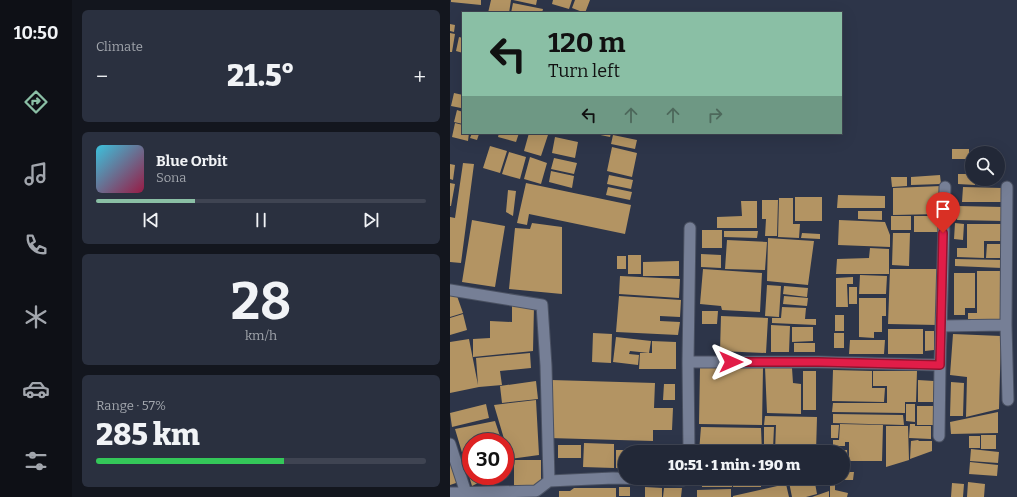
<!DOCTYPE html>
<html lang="en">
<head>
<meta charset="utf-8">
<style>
	body { margin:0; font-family:Bitter,serif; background:#2a303f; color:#f1f3f6; height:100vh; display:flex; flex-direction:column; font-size:15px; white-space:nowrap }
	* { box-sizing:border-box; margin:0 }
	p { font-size:13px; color:#a2a6ad }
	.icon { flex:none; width:22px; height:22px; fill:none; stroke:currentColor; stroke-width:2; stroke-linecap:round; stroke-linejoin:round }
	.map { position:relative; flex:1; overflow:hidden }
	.side { display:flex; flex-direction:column; gap:10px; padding:10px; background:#13161e; width:378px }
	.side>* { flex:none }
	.top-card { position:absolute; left:12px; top:12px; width:380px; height:122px; border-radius:0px; box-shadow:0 4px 16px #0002,0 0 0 1px #3f4452; background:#8abfa5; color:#111; overflow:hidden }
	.controls { position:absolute; left:515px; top:146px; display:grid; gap:8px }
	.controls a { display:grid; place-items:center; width:40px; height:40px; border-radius:50%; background:#222837; box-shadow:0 4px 16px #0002,0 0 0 1px #3f4452; font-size:20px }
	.speed { position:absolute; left:12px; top:433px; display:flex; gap:8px; font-size:20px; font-weight:700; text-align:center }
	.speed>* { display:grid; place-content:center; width:52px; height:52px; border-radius:50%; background:#222837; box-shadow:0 4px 16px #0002,0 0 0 1px #3f4452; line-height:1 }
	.speed .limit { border:6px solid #d22; background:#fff; color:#111 }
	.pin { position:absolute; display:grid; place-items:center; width:34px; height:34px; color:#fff; margin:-41px -17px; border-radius:50% 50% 50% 0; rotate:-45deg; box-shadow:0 0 4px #0007 }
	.pin .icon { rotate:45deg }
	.me { position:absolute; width:44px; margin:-22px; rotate:90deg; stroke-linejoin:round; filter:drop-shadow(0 0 3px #0008) }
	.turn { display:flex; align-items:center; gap:14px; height:84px; padding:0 20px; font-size:18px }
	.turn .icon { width:52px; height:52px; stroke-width:2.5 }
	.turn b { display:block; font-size:28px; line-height:34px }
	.lanes { display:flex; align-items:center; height:38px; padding:0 20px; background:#0003; justify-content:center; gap:20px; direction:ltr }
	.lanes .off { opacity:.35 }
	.big { font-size:30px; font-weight:800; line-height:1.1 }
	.side .card { flex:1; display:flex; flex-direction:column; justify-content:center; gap:6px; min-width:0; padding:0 14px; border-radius:6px; background:#2a303f }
	.side .dial { align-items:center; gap:0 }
	.dial b { font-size:52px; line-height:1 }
	.song { display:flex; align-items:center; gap:12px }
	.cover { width:48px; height:48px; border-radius:6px; background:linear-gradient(135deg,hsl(190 70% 55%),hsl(340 70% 35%)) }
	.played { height:4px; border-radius:2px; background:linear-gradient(90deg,#8abfa5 30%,#3f4452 30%) }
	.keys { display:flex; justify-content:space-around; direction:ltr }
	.heat { display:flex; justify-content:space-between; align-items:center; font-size:22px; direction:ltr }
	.charge { height:6px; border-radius:3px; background:linear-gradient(90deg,#34c759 57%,#3f4452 0) }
	.trip { position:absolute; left:168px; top:445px; width:232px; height:40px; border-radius:20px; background:#222837; box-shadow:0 4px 16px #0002,0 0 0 1px #3f4452; font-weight:800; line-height:40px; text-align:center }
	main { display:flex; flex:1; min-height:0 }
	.tabs { display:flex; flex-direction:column; width:72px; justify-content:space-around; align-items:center; background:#0e1016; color:#a2a6ad }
	.tabs .icon { width:28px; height:28px }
	.tabs .selected { color:#8abfa5 }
	.tabs b { font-size:18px; color:#f1f3f6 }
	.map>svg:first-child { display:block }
</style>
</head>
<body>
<main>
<nav class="tabs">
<b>10:50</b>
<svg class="icon selected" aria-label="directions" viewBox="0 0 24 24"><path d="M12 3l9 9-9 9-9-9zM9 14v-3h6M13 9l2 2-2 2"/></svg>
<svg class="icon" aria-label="music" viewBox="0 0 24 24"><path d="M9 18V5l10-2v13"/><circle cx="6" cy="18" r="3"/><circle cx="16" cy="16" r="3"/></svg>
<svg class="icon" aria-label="phone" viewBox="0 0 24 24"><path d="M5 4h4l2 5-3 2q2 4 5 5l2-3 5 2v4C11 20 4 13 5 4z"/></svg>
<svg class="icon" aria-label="climate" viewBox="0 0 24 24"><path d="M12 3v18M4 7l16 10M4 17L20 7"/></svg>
<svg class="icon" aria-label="car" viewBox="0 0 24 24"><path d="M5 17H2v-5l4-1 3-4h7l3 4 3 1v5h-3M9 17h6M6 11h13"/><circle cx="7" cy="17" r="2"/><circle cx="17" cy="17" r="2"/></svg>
<svg class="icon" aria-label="filters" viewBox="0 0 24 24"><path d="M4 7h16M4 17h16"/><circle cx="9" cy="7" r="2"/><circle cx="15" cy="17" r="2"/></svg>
</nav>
<section class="side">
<div class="card"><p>Climate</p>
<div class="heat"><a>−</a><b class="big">21.5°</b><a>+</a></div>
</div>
<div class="card">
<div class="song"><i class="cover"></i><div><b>Blue Orbit</b><p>Sona</p></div></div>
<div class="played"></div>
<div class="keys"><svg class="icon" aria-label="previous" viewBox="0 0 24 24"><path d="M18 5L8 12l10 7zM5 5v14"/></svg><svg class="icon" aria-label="pause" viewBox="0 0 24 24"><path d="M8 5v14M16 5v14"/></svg><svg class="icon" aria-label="next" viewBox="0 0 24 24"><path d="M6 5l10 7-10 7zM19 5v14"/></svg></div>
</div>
<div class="card dial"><b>28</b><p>km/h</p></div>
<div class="card"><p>Range · 57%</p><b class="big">285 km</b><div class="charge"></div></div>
</section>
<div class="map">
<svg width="567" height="497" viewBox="0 0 567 497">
	<rect width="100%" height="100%" fill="#2d3549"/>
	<path fill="#b39463" d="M1 0H31V5L1 2Z
		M41 0H61L59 13H38Z
		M63 0H87L86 5Z
		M103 0H122L119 9 102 4Z
		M125 0H140L135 13 122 8Z
		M63 3 93 9 92 13H61Z
		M0 24 5 25 4 32 0 31Z
		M0 33 5 34 2 52H0Z
		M9 37 13 38V53L6 51Z
		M4 93 13 95 11 108 1 106Z
		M7 110 13 112V124L4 122Z
		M5 123 13 125V133H19L18 141 2 137Z
		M22 133 29 134 27 140 20 138Z
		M49 133H69L66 142 48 137Z
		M79 133H92L98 135 91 156 74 151Z
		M141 133H161L160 137Z
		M163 135 187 140 185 149 161 144Z
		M105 137 128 142 125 158 102 153Z
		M40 146 57 151 50 173 33 168Z
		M162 147 187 153 182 177 157 171Z
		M502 149H519V159H502Z
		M59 152 76 157 70 179 52 174Z
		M80 157 97 163 91 184 74 179Z
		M104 158 127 163 124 174 101 169Z
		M13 163 24 164 11 263 0 262V217L5 218Z
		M0 164 5 165 3 180 0 179Z
		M101 171 124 176 122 188 99 182Z
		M508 174H522V179H525V185L508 184Z
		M159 175 183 180 181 189 157 184Z
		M490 175 491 184 461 185V177Z
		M441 177H457V186L442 187Z
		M0 183 5 184 1 206H0Z
		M76 183 181 205 175 234 79 214 77 225 67 223Z
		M491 186 490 214 443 215V188Z
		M158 187 182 192 180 200 156 195Z
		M513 187 552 188V202H512Z
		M58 190 66 191 63 216 56 212Z
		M388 195 435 196V208H387Z
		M345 197H372V221H345Z
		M329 198H343V224H350L349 238 328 237Z
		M312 200H328L327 236H315L316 219H312Z
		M291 201H307V228H267V217L292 216Z
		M508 206 553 207V221L507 220Z
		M408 211H432V220L408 219Z
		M441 216H461V230H441Z
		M464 216H492V232H464Z
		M22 220 55 226 45 287 12 282Z
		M389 220 435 222 440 235V247L388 245Z
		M82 223 112 227V294L59 289 65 228 80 229Z
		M505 223 514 224 513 240 504 239Z
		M517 224H553V241H534V258L507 257V248H517Z
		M252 230H272V248H252Z
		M274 231H308L307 238 274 237Z
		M352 233 370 234V239L351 238Z
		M443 233H460L459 266 442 265Z
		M318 238 364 241 358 285 317 281Z
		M277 240 317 242 315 270 275 269Z
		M537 244H553V258H536Z
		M420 248 439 249V274H386L387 259 419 258Z
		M251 254 271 255V268L251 267Z
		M178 255H191V274H178Z
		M167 256H176V269H167Z
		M505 259 553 260 552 268 505 266Z
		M229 261V276H193V262Z
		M253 269 312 273 310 312 272 310 271 306 250 304Z
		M440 269H487V325L438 324Z
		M527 271H551V319H518V313H527Z
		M504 273H525V308H515V315H504Z
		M410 275 437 276 436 294H409Z
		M170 276 230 279 229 298 169 294Z
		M403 277V284H397L398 307H386V278Z
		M317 285 331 286 329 317 315 316Z
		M334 286 358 288 357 297 333 294Z
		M399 287H407V304H399Z
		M0 295 7 296 13 313 0 317Z
		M169 296 231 300 230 317 210 316V321L230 322 228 335 166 332Z
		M334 296 358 298 357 306 333 304Z
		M409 298H436V316H432V332H424V338L409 337Z
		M62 306H84L83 351 23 357V339L40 338V321L62 322Z
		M332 307 356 308 355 319H366V325L322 323V318H331Z
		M252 311H268L267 324H252Z
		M13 314 17 330 0 335V318Z
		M385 315H394V331H385Z
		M271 316 318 318 316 353 270 351Z
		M321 325 340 326 339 352H321Z
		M342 327H363V341L342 342Z
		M438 329H473V354H438Z
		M475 331H484V350L475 351Z
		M143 333 162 334 161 363 142 362Z
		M384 333H394V348H384Z
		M503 334 551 336 549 409 516 417 517 377 500 375Z
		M166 337 201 341 199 353 180 351 179 354 189 355 188 365 163 362Z
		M19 339 28 385 26 358 80 353 81 368 50 371 52 385 29 387 0 393V342Z
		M400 340H435L434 354H399Z
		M202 341 226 342V369H189L190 353H202Z
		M344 343H365V352H344Z
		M315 367 342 368 343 383 351 384V414L317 413Z
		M250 368H313L312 425 249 424Z
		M383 370 422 371V388H435L434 402 382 401Z
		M353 371H366V410H353Z
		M423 371H467L466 402H455V413L382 412 383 403H437V386H423Z
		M101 380 205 383 204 408H223L222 430H203V441L99 438Z
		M468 380 484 381 483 402H468Z
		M86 381 88 399 52 403 50 386Z
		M501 382 514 383 513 416H500Z
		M214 384H225V400H213Z
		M86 400 89 455 60 459 44 405Z
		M36 404 39 418 2 427 0 413Z
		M456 404H465V422L456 421Z
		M467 406H484V425H467Z
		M548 412V433L501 434 500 422Z
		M383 414 453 415 454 425 383 423Z
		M315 416 367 417 366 452H325L326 425H314Z
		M45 421 52 442H21V476H42L22 486 5 429Z
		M390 424 433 425 432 461H399V442H395V446H383V440H389Z
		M460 424H465V426H481V439L459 438Z
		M381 425H389L388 438H381Z
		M436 426H458L459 460 436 467Z
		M251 427 311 428 312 452H249Z
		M314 427H324L323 449H314Z
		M531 435H546V449H531Z
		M519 436H530V448H519Z
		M468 440 469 441H482V451L460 459 461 441Z
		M134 443 164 444V468L133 467Z
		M108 445H131V458H108Z
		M195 449H228V452H195Z
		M521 449 549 452 548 463 520 461Z
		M166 450H191V452H175V469L166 468Z
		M380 450H397L398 469H393V452H380Z
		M55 453 60 467 55 469Z
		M0 456 9 482 0 485Z
		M64 460H91V485H64Z
		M520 462 548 465 547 476 519 474Z
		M393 472H404L403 480H383V478H393Z
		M252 478H282V487H252Z
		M284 478H311V487H283Z
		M324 478H365V482L324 481Z
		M380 481H385V490L398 493 397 497H380Z
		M339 482 365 483 367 494 356 497H342Z
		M518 482 535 484 534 497H517Z
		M502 483 514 484 513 497H501Z
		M336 484 339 497H283V496Z
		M169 487H180V496H169Z
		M195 487 212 488V497H195Z
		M124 488H166V497H109V491H120Z
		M214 488H232L231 497H213Z
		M281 489V497H247V490Z
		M379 491V497H362Z"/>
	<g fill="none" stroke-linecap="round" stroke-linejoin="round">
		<g stroke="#4a5162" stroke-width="13">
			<path id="street" d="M0 290 92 305 96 366 99 481
				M556 325 558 400
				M491 326 556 325 557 187
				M238 362H368L490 365 495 187
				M489 436 490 365
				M0 444 16 493
				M239 452 238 362 240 228
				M0 493 86 491 99 481 163 478 233 480 234 478"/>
		</g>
		<use href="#street" stroke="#767f96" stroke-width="11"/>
	</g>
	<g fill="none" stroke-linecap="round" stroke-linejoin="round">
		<g stroke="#92132f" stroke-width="10">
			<path id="route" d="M281 362H368L490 365 493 233"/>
		</g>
		<use href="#route" stroke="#e11d48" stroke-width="7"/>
	</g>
</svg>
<div class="controls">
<a><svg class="icon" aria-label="search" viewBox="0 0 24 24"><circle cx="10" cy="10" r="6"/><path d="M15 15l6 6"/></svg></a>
</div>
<div class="speed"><div class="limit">30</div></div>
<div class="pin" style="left:493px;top:233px;background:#d93025"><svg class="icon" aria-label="arrive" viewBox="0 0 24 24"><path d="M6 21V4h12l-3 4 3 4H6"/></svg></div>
<svg class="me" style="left:281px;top:362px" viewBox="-20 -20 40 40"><path d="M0-17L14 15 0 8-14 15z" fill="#e11d48" stroke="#fff" stroke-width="4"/></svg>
<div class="trip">10:51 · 1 min · 190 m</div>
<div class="top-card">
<div class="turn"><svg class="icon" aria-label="left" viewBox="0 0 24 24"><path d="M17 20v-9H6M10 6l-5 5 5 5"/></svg><div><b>120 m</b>Turn left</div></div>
<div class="lanes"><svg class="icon" aria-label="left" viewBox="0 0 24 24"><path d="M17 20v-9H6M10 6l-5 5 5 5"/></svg><svg class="icon off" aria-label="ahead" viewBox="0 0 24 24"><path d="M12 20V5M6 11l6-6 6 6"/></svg><svg class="icon off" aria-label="ahead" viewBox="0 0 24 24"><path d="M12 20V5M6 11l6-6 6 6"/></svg><svg class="icon off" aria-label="right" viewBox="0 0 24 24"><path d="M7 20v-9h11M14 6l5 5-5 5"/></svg></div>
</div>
</div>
</main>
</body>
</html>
